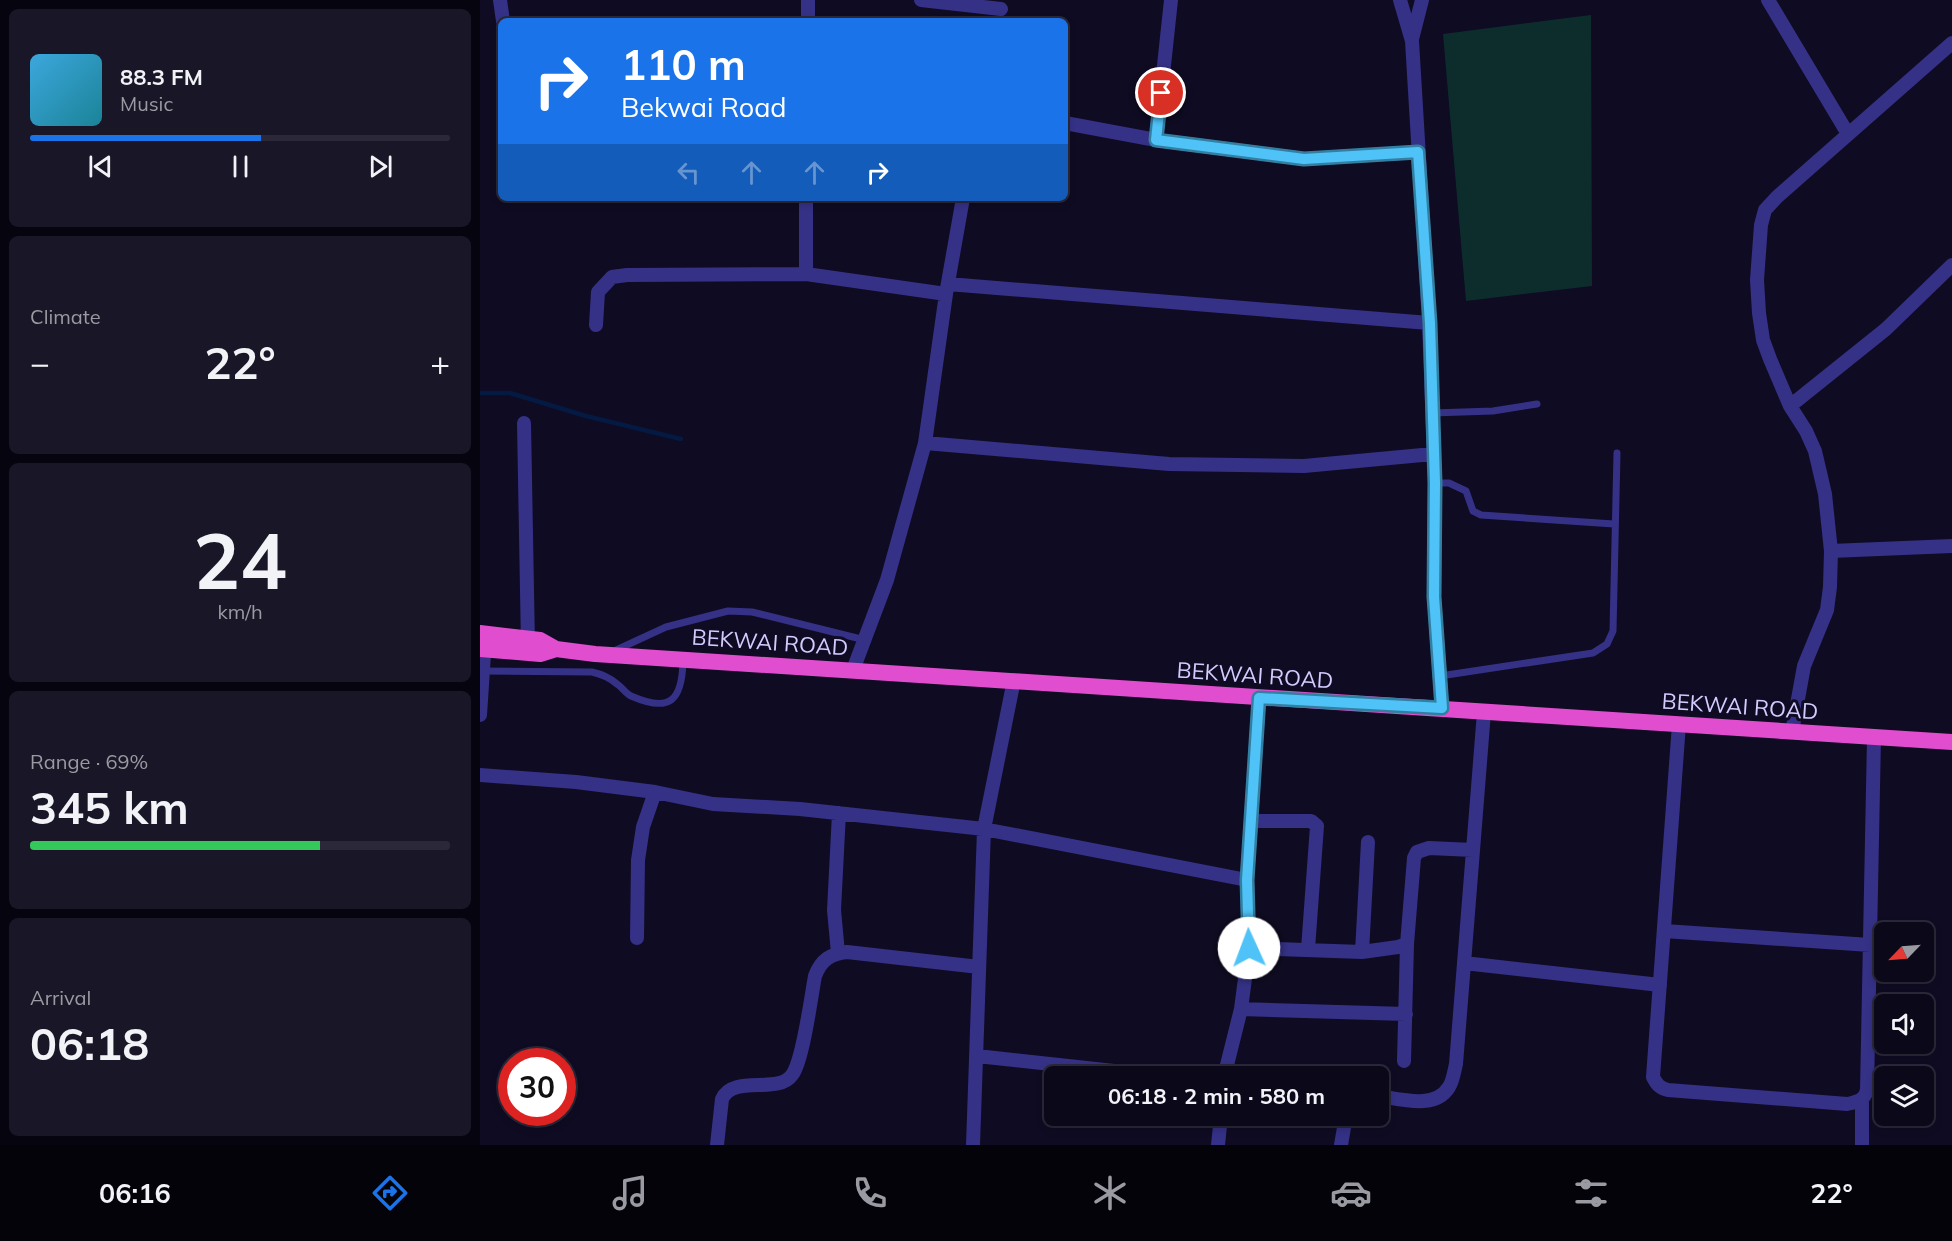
<!DOCTYPE html>
<html lang="en">
<head>
<meta charset="utf-8">
<style>
	body { margin:0; font-family:Mulish,sans-serif; background:#191627; color:#f1f3f6; height:100vh; display:flex; flex-direction:column; font-size:22px; white-space:nowrap }
	* { box-sizing:border-box; margin:0 }
	p { font-size:20px; color:#9a9aa2 }
	.icon { flex:none; width:33px; height:33px; fill:none; stroke:currentColor; stroke-width:2; stroke-linecap:round; stroke-linejoin:round }
	.map { position:relative; flex:1; overflow:hidden }
	.sheet { display:flex; flex-direction:column; gap:9px; padding:9px; background:#06040e; width:480px }
	.sheet>* { flex:none }
	.top-card { position:absolute; left:18px; top:18px; width:570px; height:183px; border-radius:9px; box-shadow:0 3px 9px #0003,0 0 0 2px #2b2939; background:#1a73e8; color:#fff; overflow:hidden }
	.needle { width:39px; rotate:245deg }
	.buttons { position:absolute; left:1394px; top:922px; display:grid; gap:12px }
	.buttons a { display:grid; place-items:center; width:60px; height:60px; border-radius:9px; background:#0b081a; box-shadow:0 3px 9px #0003,0 0 0 2px #2b2939; font-size:30px }
	.speed { position:absolute; left:18px; top:1048px; display:flex; gap:12px; font-size:30px; font-weight:700; text-align:center }
	.speed>* { display:grid; place-content:center; width:78px; height:78px; border-radius:50%; background:#0b081a; box-shadow:0 3px 9px #0003,0 0 0 2px #2b2939; line-height:1 }
	.speed .limit { border:9px solid #d22; background:#fff; color:#111 }
	.pin { position:absolute; display:grid; place-items:center; width:51px; height:51px; color:#fff; margin:-26px; border:3px solid #fff; border-radius:50%; box-shadow:0 2px 6px #0007 }
	.me { position:absolute; width:66px; margin:-33px; rotate:358deg; stroke-linejoin:round; filter:drop-shadow(0 0 4px #0008) }
	.turn { display:flex; align-items:center; gap:21px; height:126px; padding:0 24px; font-size:27px }
	.turn .icon { width:78px; height:78px; stroke-width:2.5 }
	.turn b { display:block; font-size:42px; line-height:51px }
	.lanes { display:flex; align-items:center; height:57px; padding:0 24px; background:#0003; justify-content:center; gap:30px; direction:ltr }
	.lanes .off { opacity:.35 }
	.big { font-size:45px; font-weight:700; line-height:1.1 }
	.sheet .card { flex:1; display:flex; flex-direction:column; justify-content:center; gap:9px; min-width:0; padding:0 21px; border-radius:9px; background:#191627 }
	.sheet .dial { align-items:center; gap:0 }
	.dial b { font-size:78px; line-height:1 }
	.song { display:flex; align-items:center; gap:18px }
	.cover { width:72px; height:72px; border-radius:9px; background:linear-gradient(135deg,hsl(200 70% 55%),hsl(190 70% 35%)) }
	.played { height:6px; border-radius:3px; background:linear-gradient(90deg,#1a73e8 55%,#2b2939 55%) }
	.keys { display:flex; justify-content:space-around; direction:ltr }
	.heat { display:flex; justify-content:space-between; align-items:center; font-size:33px; direction:ltr }
	.charge { height:9px; border-radius:4px; background:linear-gradient(90deg,#34c759 69%,#2b2939 0) }
	.trip { position:absolute; left:564px; top:1066px; width:345px; height:60px; border-radius:9px; background:#0b081a; box-shadow:0 3px 9px #0003,0 0 0 2px #2b2939; font-weight:700; line-height:60px; text-align:center }
	.tabs { display:flex; height:96px; justify-content:space-around; align-items:center; background:#04030a; color:#9a9aa2 }
	.tabs .icon { width:42px; height:42px }
	.tabs .selected { color:#1a73e8 }
	.tabs b { font-size:27px; color:#f1f3f6 }
	main { display:flex; flex:1; min-height:0 }
	.map>svg:first-child { display:block }
</style>
</head>
<body>
<main>
<section class="sheet">
<div class="card">
<div class="song"><i class="cover"></i><div><b>88.3 FM</b><p>Music</p></div></div>
<div class="played"></div>
<div class="keys"><svg class="icon" aria-label="previous" viewBox="0 0 24 24"><path d="M18 5L8 12l10 7zM5 5v14"/></svg><svg class="icon" aria-label="pause" viewBox="0 0 24 24"><path d="M8 5v14M16 5v14"/></svg><svg class="icon" aria-label="next" viewBox="0 0 24 24"><path d="M6 5l10 7-10 7zM19 5v14"/></svg></div>
</div>
<div class="card"><p>Climate</p>
<div class="heat"><a>−</a><b class="big">22°</b><a>+</a></div>
</div>
<div class="card dial"><b>24</b><p>km/h</p></div>
<div class="card"><p>Range · 69%</p><b class="big">345 km</b><div class="charge"></div></div>
<div class="card"><p>Arrival</p><b class="big">06:18</b></div>
</section>
<div class="map">
<svg width="1472" height="1145" viewBox="0 0 1472 1145">
	<rect width="100%" height="100%" fill="#0f0b22"/>
	<path fill="#0d2d2c" d="M1111 15 1112 286 986 301 963 34Z"/>
	<g fill="none" stroke-linecap="round" stroke-linejoin="round">
		<path stroke="#041a42" stroke-width="4.5" d="M0 393H30L106 416 201 439"/>
		<path stroke="#353186" stroke-width="7" d="M952 413 1013 411 1057 404
			M955 483H969L986 491 993 511 1001 515 1134 524
			M134 651 186 627 248 611 272 612 385 640
			M3 671 112 672C121 674 129 677 137 684 142 687 145 693 151 696 190 713 202 701 203 661
			M960 676 1113 653 1127 644 1133 631 1137 453"/>
		<path stroke="#353186" stroke-width="14" d="M20 0 23 21
			M441 0 521 9
			M920 0 932 41 949 323 955 483 954 597 962 708
			M1288 0 1368 134
			M328 21V0
			M932 39 942 0
			M585 123 676 140 824 159 938 152
			M676 140 691 0
			M326 198V274
			M468 284 949 323
			M116 325 118 292 132 277 147 275 326 274 466 294
			M1310 406 1406 329 1472 265
			M44 423 48 646
			M445 443 689 464 824 466 953 454
			M1351 551 1472 546
			M373 670 407 580 445 443 466 294 483 198
			M0 715 5 639
			M1199 724 1173 1077C1177 1085 1180 1088 1188 1090L1367 1104C1377 1102 1385 1100 1387 1090L1394 738
			M1312 732 1324 666 1347 610 1350 587 1351 551 1345 494 1335 451 1326 431 1310 406 1290 359 1283 340 1279 313 1277 280 1281 225 1285 210 1297 197 1472 43
			M0 775 96 782 175 792 233 804 320 809 504 829 767 880
			M771 821H831L837 826 828 949
			M1184 931 1390 945
			M157 938 158 860 163 827 175 792
			M769 948 882 952 918 947 927 944 934 858 937 852 949 848 993 850
			M882 952 888 842
			M358 953 354 910 359 813
			M984 963 1180 985
			M761 1009 926 1014
			M497 1056 689 1077
			M924 1061 927 944
			M744 1077 761 1009 769 948 767 880 779 698
			M898 1096C921 1099 955 1110 969 1087 973 1081 974 1072 976 1064L1004 712
			M237 1145 242 1099C253 1074 298 1095 312 1075 323 1061 331 997 335 976 341 960 350 954 367 952L499 967
			M493 1145 504 829 534 680
			M738 1145 741 1116
			M861 1145 866 1116
			M1382 1145V1099"/>
		<path stroke="#e04dce" stroke-width="16" d="M0 633 60 640 76 649 115 654 1472 742
			M0 649 60 654 76 649"/>
	</g>
	<g fill="none" stroke-linecap="round" stroke-linejoin="round">
		<g stroke="#337fa1" stroke-width="15">
			<path id="route" d="M681 93 676 140 824 159 938 152 950 323 955 483 954 597 962 708 779 698 767 880 769 948"/>
		</g>
		<use href="#route" stroke="#4fc3f7" stroke-width="10"/>
	</g>
	<g text-anchor="middle" dominant-baseline="central" stroke-width="6" stroke-linejoin="round" paint-order="stroke">
		<g font-size="22" fill="#d3ccff" stroke="#0f0b22">
			<text transform="translate(290 642) rotate(4)">BEKWAI ROAD</text>
			<text transform="translate(775 675) rotate(4)">BEKWAI ROAD</text>
			<text transform="translate(1260 706) rotate(4)">BEKWAI ROAD</text>
		</g>
	</g>
</svg>
<div class="buttons">
<a><svg class="needle" viewBox="-14 -14 28 28"><path d="M0-13l5 13h-10z" fill="#e53935"/><path d="M0 13l5-13h-10z" fill="#9a9aa2"/></svg></a>
<a><svg class="icon" aria-label="sound" viewBox="0 0 24 24"><path d="M4 9h4l5-4v14l-5-4H4zM17 9q2 3 0 6"/></svg></a>
<a><svg class="icon" aria-label="layers" viewBox="0 0 24 24"><path d="M12 4l9 5-9 5-9-5zM3 14l9 5 9-5"/></svg></a>
</div>
<div class="speed"><div class="limit">30</div></div>
<div class="pin" style="left:681px;top:93px;background:#d93025"><svg class="icon" aria-label="arrive" viewBox="0 0 24 24"><path d="M6 21V4h12l-3 4 3 4H6"/></svg></div>
<svg class="me" style="left:769px;top:948px" viewBox="-20 -20 40 40"><circle r="19" fill="#fff"/><path d="M0-13L10 11 0 6-10 11z" fill="#4fc3f7"/></svg>
<div class="trip">06:18 · 2 min · 580 m</div>
<div class="top-card">
<div class="turn"><svg class="icon" aria-label="right" viewBox="0 0 24 24"><path d="M7 20v-9h11M14 6l5 5-5 5"/></svg><div><b>110 m</b>Bekwai Road</div></div>
<div class="lanes"><svg class="icon off" aria-label="left" viewBox="0 0 24 24"><path d="M17 20v-9H6M10 6l-5 5 5 5"/></svg><svg class="icon off" aria-label="ahead" viewBox="0 0 24 24"><path d="M12 20V5M6 11l6-6 6 6"/></svg><svg class="icon off" aria-label="ahead" viewBox="0 0 24 24"><path d="M12 20V5M6 11l6-6 6 6"/></svg><svg class="icon" aria-label="right" viewBox="0 0 24 24"><path d="M7 20v-9h11M14 6l5 5-5 5"/></svg></div>
</div>
</div>
</main>
<nav class="tabs">
<b>06:16</b>
<svg class="icon selected" aria-label="directions" viewBox="0 0 24 24"><path d="M12 3l9 9-9 9-9-9zM9 14v-3h6M13 9l2 2-2 2"/></svg>
<svg class="icon" aria-label="music" viewBox="0 0 24 24"><path d="M9 18V5l10-2v13"/><circle cx="6" cy="18" r="3"/><circle cx="16" cy="16" r="3"/></svg>
<svg class="icon" aria-label="phone" viewBox="0 0 24 24"><path d="M5 4h4l2 5-3 2q2 4 5 5l2-3 5 2v4C11 20 4 13 5 4z"/></svg>
<svg class="icon" aria-label="climate" viewBox="0 0 24 24"><path d="M12 3v18M4 7l16 10M4 17L20 7"/></svg>
<svg class="icon" aria-label="car" viewBox="0 0 24 24"><path d="M5 17H2v-5l4-1 3-4h7l3 4 3 1v5h-3M9 17h6M6 11h13"/><circle cx="7" cy="17" r="2"/><circle cx="17" cy="17" r="2"/></svg>
<svg class="icon" aria-label="filters" viewBox="0 0 24 24"><path d="M4 7h16M4 17h16"/><circle cx="9" cy="7" r="2"/><circle cx="15" cy="17" r="2"/></svg>
<b>22°</b>
</nav>
</body>
</html>
